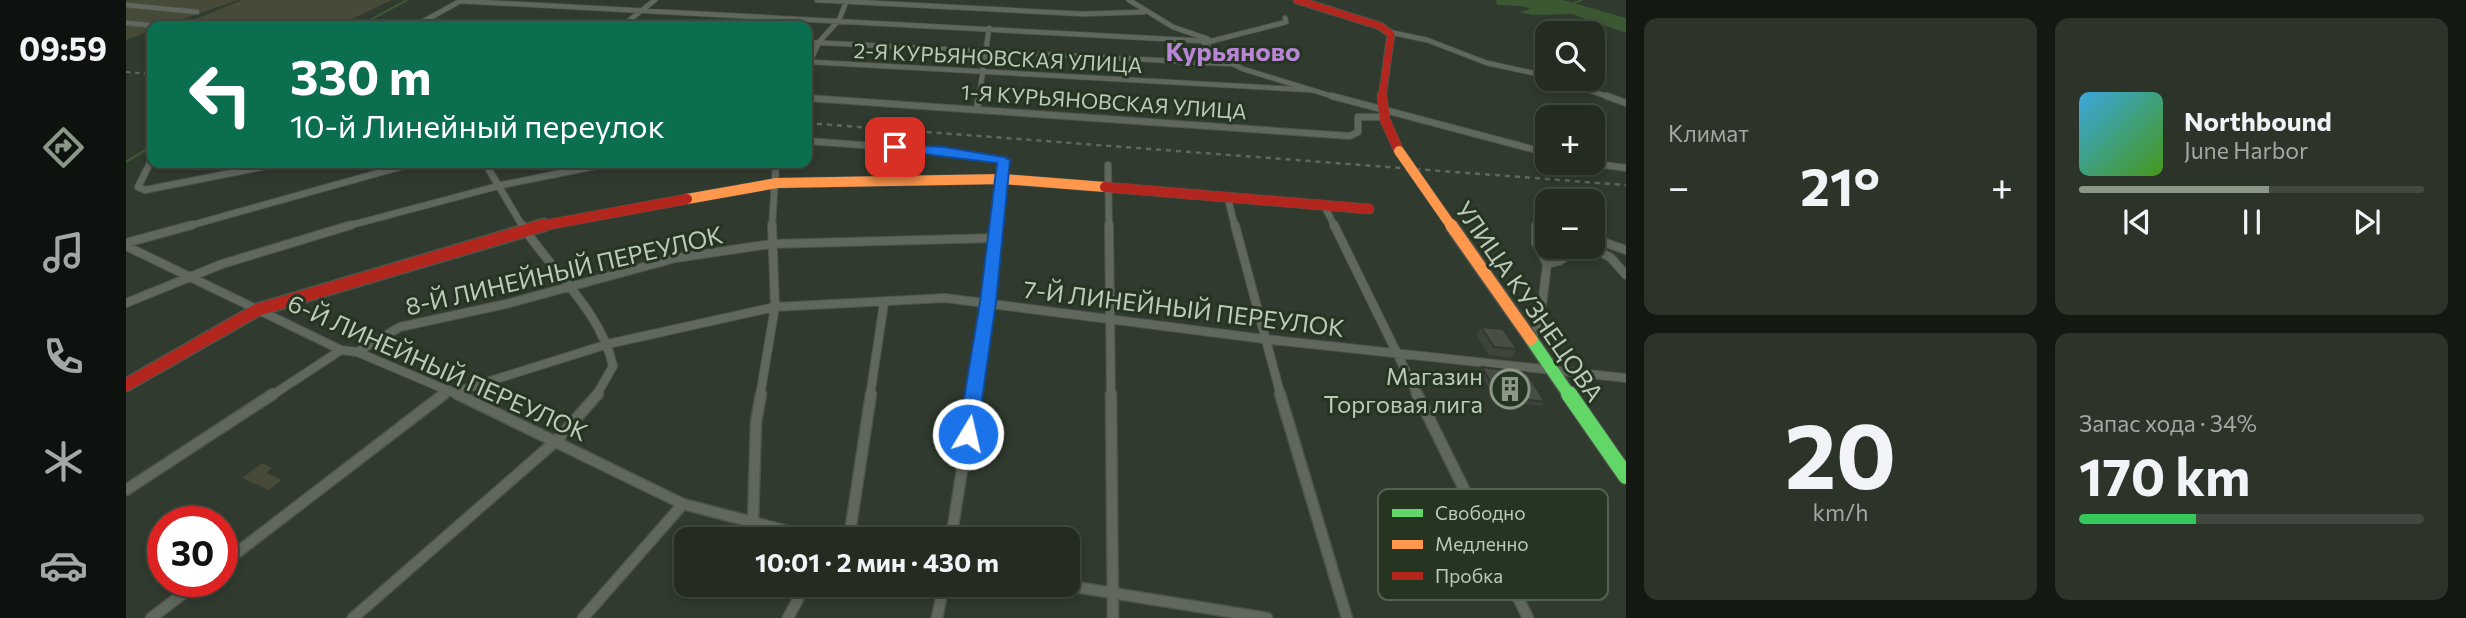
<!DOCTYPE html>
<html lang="ru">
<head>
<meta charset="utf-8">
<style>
	body { margin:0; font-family:Commissioner,sans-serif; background:#2c342a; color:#f1f3f6; height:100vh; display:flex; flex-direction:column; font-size:26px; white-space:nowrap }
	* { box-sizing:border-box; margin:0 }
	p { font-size:23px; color:#a3a7a5 }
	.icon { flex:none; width:38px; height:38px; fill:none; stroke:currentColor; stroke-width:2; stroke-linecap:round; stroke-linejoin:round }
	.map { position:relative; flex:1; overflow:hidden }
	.side { display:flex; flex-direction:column; gap:18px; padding:18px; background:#141813; width:840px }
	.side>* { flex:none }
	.guide { position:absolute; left:21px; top:21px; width:665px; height:147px; border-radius:14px; box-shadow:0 4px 10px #0003,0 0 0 2px #414840; background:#0b6e4f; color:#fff; overflow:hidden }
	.buttons { position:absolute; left:1409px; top:21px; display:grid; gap:14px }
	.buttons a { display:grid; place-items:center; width:70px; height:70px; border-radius:14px; background:#242c22; box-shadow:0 4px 10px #0003,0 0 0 2px #414840; font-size:35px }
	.speed { position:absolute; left:21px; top:506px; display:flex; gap:14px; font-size:35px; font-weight:700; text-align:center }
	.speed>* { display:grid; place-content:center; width:91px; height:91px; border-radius:50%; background:#242c22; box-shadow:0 4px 10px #0003,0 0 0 2px #414840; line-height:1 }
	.speed .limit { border:10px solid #d22; background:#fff; color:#111 }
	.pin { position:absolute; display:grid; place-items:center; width:60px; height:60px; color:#fff; margin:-30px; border-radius:14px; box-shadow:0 4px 10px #0006 }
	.me { position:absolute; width:77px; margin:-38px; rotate:9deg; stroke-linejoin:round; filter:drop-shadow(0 0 5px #0008) }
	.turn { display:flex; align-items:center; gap:24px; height:147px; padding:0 28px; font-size:32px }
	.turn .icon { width:91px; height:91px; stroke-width:2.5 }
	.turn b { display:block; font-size:49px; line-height:60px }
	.big { font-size:52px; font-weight:700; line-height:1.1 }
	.side .tile { flex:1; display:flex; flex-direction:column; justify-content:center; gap:10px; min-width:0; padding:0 24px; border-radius:14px; background:#2c342a }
	.side .dial { align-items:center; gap:0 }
	.dial b { font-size:91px; line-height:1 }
	.song { display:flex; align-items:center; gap:21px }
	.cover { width:84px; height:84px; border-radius:10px; background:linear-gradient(135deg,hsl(200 70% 55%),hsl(100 70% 35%)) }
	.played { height:7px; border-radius:4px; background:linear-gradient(90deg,#8b9888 55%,#414840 55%) }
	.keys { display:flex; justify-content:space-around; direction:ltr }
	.heat { display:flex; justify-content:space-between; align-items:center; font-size:38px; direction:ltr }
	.charge { height:10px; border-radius:5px; background:linear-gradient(90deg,#34c759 34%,#414840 0) }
	.side .tiles { flex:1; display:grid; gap:18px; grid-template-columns:repeat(2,1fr) }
	.trip { position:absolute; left:548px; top:527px; width:406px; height:70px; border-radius:14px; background:#242c22; box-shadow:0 4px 10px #0003,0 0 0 2px #414840; font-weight:700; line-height:70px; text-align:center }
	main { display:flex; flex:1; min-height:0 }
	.menu { display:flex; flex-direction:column; width:126px; justify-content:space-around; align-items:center; background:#0e120e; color:#a3a7a5 }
	.menu .icon { width:49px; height:49px }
	.menu .on { color:#8b9888 }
	.menu b { font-size:32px; color:#f1f3f6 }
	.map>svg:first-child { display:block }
</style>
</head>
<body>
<main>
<nav class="menu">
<b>09:59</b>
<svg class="icon on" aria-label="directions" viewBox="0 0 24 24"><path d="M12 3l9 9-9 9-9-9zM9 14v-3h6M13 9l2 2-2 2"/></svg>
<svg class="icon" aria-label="music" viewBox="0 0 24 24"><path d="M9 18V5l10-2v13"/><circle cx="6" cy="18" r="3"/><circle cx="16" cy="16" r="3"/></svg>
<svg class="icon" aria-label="phone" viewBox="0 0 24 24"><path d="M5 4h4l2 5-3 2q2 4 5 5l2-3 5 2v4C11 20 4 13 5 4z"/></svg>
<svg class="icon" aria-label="climate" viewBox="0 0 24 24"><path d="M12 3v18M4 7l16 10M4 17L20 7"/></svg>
<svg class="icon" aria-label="car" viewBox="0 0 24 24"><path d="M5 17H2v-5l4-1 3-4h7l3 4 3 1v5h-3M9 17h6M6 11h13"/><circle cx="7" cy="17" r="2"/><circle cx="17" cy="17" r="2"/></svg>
</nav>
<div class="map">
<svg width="1500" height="618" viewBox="0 0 1500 618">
	<rect width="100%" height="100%" fill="#303a2e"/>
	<path fill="#464a36" d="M0 0H112L38 26H26V30L0 40Z
		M116 0H266L218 23 231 25 228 26H52Z
		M136 463 146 468 140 473 156 480 143 490 116 478Z"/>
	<path fill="#3b5833" d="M1370 0H1437L1500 18V33L1446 14 1407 15 1393 12 1405 9 1395 6 1371 5Z"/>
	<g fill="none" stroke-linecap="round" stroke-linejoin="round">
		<path stroke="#3b5833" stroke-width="2" d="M1441 5 1456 0
			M233 26 281 0"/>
		<path stroke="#3b5833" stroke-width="2.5" d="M0 162 26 146"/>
		<g stroke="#4d544b" stroke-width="6">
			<path id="street-far3" d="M691 0 957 14 1018 12
				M1003 0 1047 27 1082 39 1078 43 1095 58 1117 69 1212 98
				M334 1 1078 41
				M0 5 71 12
				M298 21 409 26
				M298 21 336 0
				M0 23 33 26
				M496 26 529 0
				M1263 32 1301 40 1361 63 1421 76
				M681 42 1104 64
				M1078 43 1160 22 1159 18
				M685 62 1184 90
				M681 68 693 42 713 20 721 0
				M1429 79 1486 98
				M853 98 863 28"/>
		</g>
		<g stroke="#4d544b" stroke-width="8">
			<path id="street-far2" d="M1206 96 1421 153
				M1481 96 1500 103
				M681 98 1224 136 1232 132V117H1256
				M851 109 853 96
				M681 141 818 151 878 160 871 227
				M26 159 12 187 19 190 156 163
				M359 163 397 227
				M1464 163 1500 168
				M982 165 983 227
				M1102 199 1109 227
				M1199 207 1209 227
				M59 227 288 163
				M218 227 376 185 485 163
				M646 227 650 163
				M1409 227 1412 220 1421 219"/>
		</g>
		<g stroke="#4d544b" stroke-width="10">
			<path id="street-far1" d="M396 225C426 272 474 309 487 366L470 396
				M983 225 985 396
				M1109 225 1155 396
				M1208 225 1292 396
				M1410 225V243L1421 264
				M1466 238 1500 250
				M0 243 66 225
				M0 246 215 350 231 352 335 396
				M1466 247 1485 258 1500 275
				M1421 264 1433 261 1454 247
				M0 303 96 264 225 225
				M1405 339 1414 322 1421 264
				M231 352 274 327 380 304 550 258 645 244 869 238
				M329 392 482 344 649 307 819 298 1138 339 1500 378
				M145 396 215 350
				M316 396 323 390
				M634 396 649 307 646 225
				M744 396 758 303
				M847 396 871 225"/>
		</g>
		<g stroke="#4d544b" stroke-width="13">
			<path id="street" d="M331 394 557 504 692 539
				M985 394 987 618
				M1154 394 1221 618
				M1291 394 1402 618
				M0 490 147 394
				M627 522 630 422 635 394
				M723 539 745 394
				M825 539 848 394
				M96 564 318 394
				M931 584 1141 618
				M25 618 74 581
				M227 618 431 440 472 394
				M457 618 557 504
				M662 618 680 584
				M811 618 818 584"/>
		</g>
		<g stroke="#4d544b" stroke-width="15">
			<path id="fast-far1" d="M1405 339 1444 396"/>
		</g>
		<g stroke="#4d544b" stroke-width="18">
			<path id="fast" d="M1443 394 1500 476"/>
		</g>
		<g stroke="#4d544b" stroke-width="11">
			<path id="slow" d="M561 199 651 183 877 179 979 187"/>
		</g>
		<g stroke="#4d544b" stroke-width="9">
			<path id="jam-far2" d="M1171 0 1254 26 1265 34 1256 98"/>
		</g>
		<g stroke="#4d544b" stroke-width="11">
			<path id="jam-far1" d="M1256 96 1259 120 1273 151
				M979 187 1243 209
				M409 227 561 199"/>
		</g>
		<g stroke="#4d544b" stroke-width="15">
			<path id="jam" d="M0 385 131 310 418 225"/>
		</g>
		<use href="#street-far3" stroke="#60685e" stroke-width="4.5"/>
		<use href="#street-far2" stroke="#60685e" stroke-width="6"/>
		<use href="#street-far1" stroke="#60685e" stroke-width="8"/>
		<use href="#street" stroke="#60685e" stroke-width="10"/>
		<use href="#fast-far1" stroke="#63d668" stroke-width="12"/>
		<use href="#fast" stroke="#63d668" stroke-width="16"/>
		<use href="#slow" stroke="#ff974d" stroke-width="10"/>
		<use href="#jam-far2" stroke="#b3261e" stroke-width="7"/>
		<use href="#jam-far1" stroke="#b3261e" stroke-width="10"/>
		<use href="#jam" stroke="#b3261e" stroke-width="12"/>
		<path stroke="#60685e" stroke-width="2" stroke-dasharray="4.5 4.5" stroke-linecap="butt" d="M0 72 26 74"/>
		<path stroke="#60685e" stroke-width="2.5" stroke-dasharray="5 5" stroke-linecap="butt" d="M681 123 1500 185"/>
		<g stroke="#4d544b" stroke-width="11" stroke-linecap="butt">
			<path id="slow-bridge-far1" d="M1273 151 1326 227"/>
		</g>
		<g stroke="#4d544b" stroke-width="15" stroke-linecap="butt">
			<path id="slow-bridge" d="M1325 225 1405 339"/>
		</g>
		<use href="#slow-bridge-far1" stroke="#ff974d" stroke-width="10"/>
		<use href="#slow-bridge" stroke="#ff974d" stroke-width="12"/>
	</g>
	<path fill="#3d443b" d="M1355 327 1391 349 1386 358 1363 355 1350 335Z
		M1356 367 1419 402 1416 406 1369 400 1354 372Z"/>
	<path fill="#474f45" stroke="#323730" stroke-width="2" d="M1355 327 1377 329 1391 349 1368 347Z
		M1356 367 1401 373 1419 402 1372 396Z"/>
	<path fill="#1a73e8" stroke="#114b97" stroke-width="2" d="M769 144 818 147 878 157 884 160 870 302 851 434 848 439H835L832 434 854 302 871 163 765 150 763 147Z"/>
	<defs>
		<g id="building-ring" transform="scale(2.0125)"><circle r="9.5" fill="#253521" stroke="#8b9888" stroke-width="1.5"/><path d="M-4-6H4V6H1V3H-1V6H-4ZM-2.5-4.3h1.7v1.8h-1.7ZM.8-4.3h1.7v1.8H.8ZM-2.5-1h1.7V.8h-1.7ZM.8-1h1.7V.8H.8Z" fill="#8b9888"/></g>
	</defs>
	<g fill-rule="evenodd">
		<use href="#building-ring" x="1384" y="389"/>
	</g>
	<g text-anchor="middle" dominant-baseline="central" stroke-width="6" stroke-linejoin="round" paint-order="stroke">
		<g font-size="21" fill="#bccab9" stroke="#253521">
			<text transform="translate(872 57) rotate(3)">2-Я КУРЬЯНОВСКАЯ УЛИЦА</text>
			<text transform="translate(978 101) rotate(4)">1-Я КУРЬЯНОВСКАЯ УЛИЦА</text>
		</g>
		<g font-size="24" fill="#bccab9" stroke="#253521">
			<text transform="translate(438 270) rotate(-13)">8-Й ЛИНЕЙНЫЙ ПЕРЕУЛОК</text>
			<text transform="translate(1404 301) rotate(55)">УЛИЦА КУЗНЕЦОВА</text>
			<text transform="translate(1058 308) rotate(7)">7-Й ЛИНЕЙНЫЙ ПЕРЕУЛОК</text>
			<text transform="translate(312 367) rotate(24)">6-Й ЛИНЕЙНЫЙ ПЕРЕУЛОК</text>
		</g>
		<g font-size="24" fill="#bccab9" stroke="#253521" text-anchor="end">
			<text x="1357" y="375">Магазин<tspan x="1357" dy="28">Торговая лига</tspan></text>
		</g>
		<g font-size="26" font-weight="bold" fill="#b985d6" stroke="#253521">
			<text x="1107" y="50">Курьяново</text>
		</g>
	</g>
	<rect x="1252" y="489" width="230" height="111" rx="10" fill="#253521" stroke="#52624f" stroke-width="2"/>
	<rect x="1266" y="509" width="31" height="8" fill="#63d668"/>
	<rect x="1266" y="540" width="31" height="9" fill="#ff974d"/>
	<rect x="1266" y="572" width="31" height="8" fill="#b3261e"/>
	<g font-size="19" fill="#bccab9">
		<text x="1309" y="520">Свободно</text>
		<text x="1309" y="551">Медленно</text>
		<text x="1309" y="583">Пробка</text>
	</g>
</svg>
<div class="buttons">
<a><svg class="icon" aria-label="search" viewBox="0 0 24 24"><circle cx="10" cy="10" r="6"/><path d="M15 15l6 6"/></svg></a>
<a>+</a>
<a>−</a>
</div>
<div class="speed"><div class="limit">30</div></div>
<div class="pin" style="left:769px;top:147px;background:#d93025"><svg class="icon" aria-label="arrive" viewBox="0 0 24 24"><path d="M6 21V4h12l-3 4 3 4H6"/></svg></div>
<svg class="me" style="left:842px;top:434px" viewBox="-20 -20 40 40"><circle r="17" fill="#1a73e8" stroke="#fff" stroke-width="3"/><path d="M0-11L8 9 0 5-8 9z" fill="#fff"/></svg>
<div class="trip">10:01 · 2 мин · 430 m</div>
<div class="guide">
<div class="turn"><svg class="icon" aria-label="left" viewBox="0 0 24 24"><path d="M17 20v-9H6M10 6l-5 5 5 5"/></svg><div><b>330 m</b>10-й Линейный переулок</div></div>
</div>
</div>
<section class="side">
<div class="tiles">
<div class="tile"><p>Климат</p>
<div class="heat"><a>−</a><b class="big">21°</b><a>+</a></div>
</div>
<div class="tile">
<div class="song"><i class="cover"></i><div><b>Northbound</b><p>June Harbor</p></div></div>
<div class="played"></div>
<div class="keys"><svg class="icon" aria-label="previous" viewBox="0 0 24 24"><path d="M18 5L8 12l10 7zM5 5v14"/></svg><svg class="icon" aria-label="pause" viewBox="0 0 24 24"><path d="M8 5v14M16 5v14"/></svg><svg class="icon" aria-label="next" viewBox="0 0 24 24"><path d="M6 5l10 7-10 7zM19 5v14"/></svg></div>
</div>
<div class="tile dial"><b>20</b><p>km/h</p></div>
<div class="tile"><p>Запас хода · 34%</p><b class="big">170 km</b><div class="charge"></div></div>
</div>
</section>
</main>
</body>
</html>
